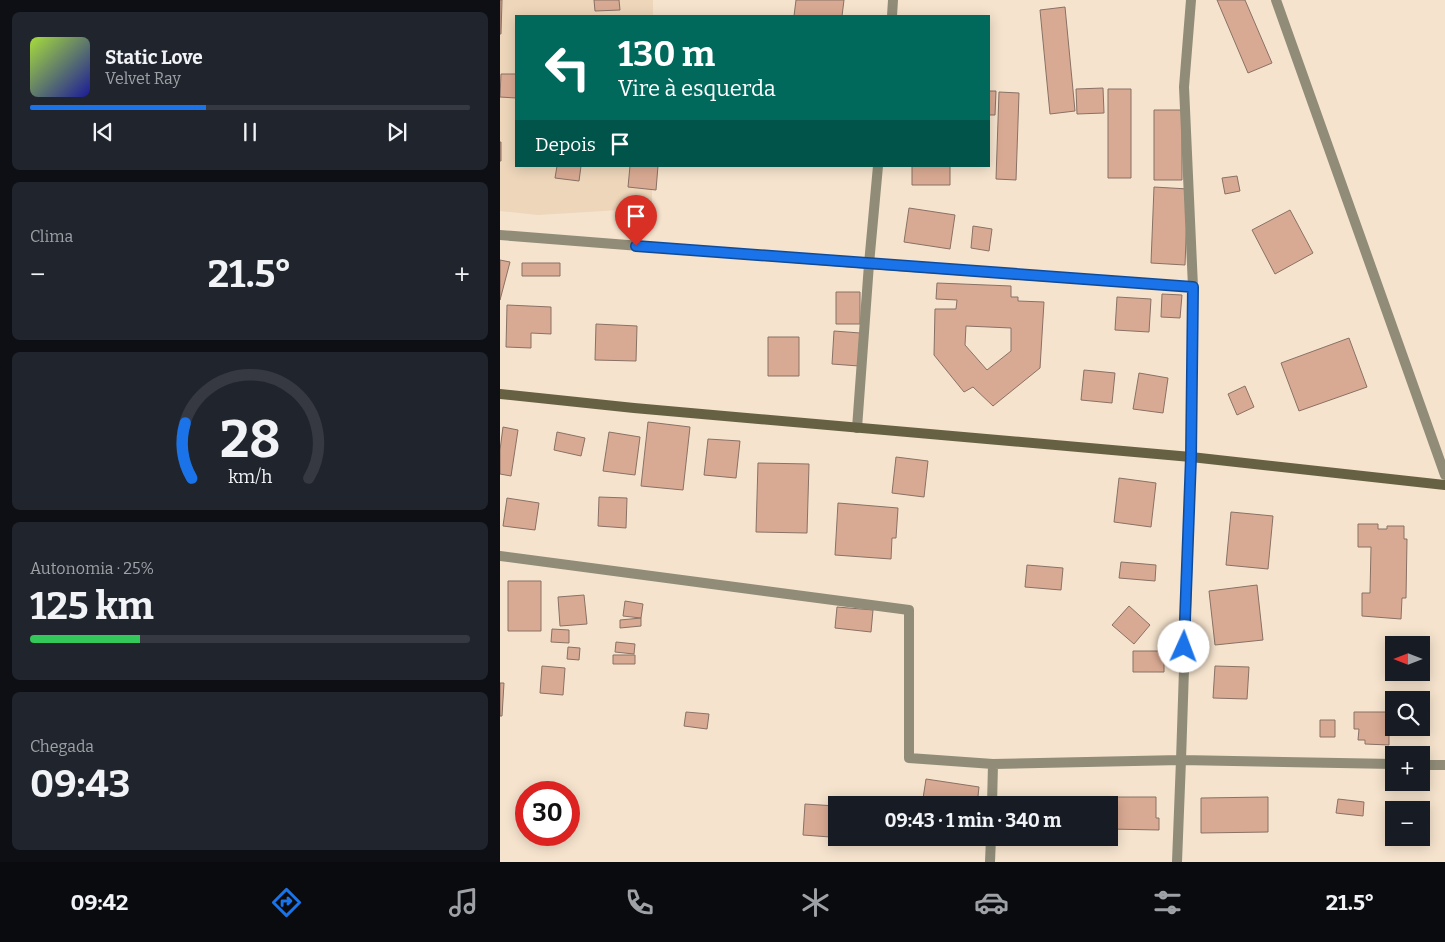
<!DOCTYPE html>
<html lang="pt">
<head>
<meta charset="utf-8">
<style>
	body { margin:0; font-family:Bitter,serif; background:#20242c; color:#f1f3f6; height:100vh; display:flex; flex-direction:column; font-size:19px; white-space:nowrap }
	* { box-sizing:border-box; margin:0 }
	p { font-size:16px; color:#9ea1a6 }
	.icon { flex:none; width:28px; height:28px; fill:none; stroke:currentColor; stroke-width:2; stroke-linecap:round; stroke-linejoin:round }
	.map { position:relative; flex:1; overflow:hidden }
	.panel { display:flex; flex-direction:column; gap:12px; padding:12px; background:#0d0f14; width:500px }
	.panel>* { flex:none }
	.banner { position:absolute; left:15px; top:15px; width:475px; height:152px; border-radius:0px; box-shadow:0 2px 12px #0003; background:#00695c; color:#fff; overflow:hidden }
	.needle { width:32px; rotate:270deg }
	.buttons { position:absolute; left:885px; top:636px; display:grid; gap:10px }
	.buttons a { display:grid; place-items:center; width:45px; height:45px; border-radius:0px; background:#171b24; box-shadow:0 2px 12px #0003; font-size:25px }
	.speed { position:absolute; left:15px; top:781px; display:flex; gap:10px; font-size:25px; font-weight:700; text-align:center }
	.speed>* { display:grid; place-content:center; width:65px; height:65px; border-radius:50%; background:#171b24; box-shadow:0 2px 12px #0003; line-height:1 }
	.speed .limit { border:8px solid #d22; background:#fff; color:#111 }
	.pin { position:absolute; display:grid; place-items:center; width:42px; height:42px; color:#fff; margin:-51px -21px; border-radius:50% 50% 50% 0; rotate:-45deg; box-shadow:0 0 5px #0007 }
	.pin .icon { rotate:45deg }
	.me { position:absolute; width:55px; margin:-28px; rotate:2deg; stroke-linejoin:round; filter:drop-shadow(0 0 4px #0008) }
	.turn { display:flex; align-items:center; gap:18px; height:105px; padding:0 20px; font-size:22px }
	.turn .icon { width:65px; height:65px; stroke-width:2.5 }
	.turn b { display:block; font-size:35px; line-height:42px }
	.then { display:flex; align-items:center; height:48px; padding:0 20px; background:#0003; gap:10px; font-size:19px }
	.big { font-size:38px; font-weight:700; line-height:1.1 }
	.panel .widget { flex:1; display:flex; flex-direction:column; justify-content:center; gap:8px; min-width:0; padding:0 18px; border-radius:8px; background:#20242c }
	.panel .dial { align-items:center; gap:0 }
	.dial svg { height:130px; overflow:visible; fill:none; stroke:#363941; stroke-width:7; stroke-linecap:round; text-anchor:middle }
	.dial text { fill:#f1f3f6; stroke:none }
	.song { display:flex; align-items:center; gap:15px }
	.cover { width:60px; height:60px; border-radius:8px; background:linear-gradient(135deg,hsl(80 70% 55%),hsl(240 70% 35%)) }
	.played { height:5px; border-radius:2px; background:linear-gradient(90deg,#1a73e8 40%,#363941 40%) }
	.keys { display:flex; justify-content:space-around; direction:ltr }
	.heat { display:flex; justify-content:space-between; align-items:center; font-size:28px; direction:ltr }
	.charge { height:8px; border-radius:4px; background:linear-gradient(90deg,#34c759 25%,#363941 0) }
	.trip { position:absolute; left:328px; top:796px; width:290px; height:50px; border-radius:0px; background:#171b24; box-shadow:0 2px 12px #0003; font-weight:700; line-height:50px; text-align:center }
	.dock { display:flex; height:80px; justify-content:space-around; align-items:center; background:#090b0e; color:#9ea1a6 }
	.dock .icon { width:35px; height:35px }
	.dock .active { color:#1a73e8 }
	.dock b { font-size:22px; color:#f1f3f6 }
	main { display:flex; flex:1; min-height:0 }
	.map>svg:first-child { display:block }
</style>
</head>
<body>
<main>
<section class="panel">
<div class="widget">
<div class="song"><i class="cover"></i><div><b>Static Love</b><p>Velvet Ray</p></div></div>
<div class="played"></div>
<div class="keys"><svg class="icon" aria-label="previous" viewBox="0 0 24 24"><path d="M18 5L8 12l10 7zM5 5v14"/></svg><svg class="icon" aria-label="pause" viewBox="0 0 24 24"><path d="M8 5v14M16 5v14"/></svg><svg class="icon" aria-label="next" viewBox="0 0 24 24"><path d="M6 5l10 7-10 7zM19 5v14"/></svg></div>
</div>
<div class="widget"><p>Clima</p>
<div class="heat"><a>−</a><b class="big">21.5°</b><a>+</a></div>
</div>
<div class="widget dial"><svg viewBox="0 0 100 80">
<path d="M14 69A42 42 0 1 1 86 69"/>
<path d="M14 69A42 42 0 0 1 10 35" stroke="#1a73e8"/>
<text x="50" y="56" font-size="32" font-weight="700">28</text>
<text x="50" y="72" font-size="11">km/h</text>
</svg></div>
<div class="widget"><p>Autonomia · 25%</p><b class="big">125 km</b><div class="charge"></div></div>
<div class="widget"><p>Chegada</p><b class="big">09:43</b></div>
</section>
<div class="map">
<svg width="945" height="862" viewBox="0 0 945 862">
	<rect width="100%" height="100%" fill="#f5e3cd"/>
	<path fill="#edd6ba" d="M0 0H153V16H16V166H152V208L38 215 0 211Z"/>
	<path fill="#d9aa93" stroke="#897165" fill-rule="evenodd" d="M0 0H2L1 34H0Z
		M94 0H119L120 10 95 11Z
		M296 0H344L342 16H294Z
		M717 0H745L772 63 748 73Z
		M565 7 575 111 550 114 540 10Z
		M1 74H16V98L0 97Z
		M603 88 604 113 577 114 576 89Z
		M608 89H631V178H608Z
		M489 91H496L495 115H489Z
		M499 92 519 93 516 180 496 179Z
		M654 110H682V180H654Z
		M0 142H1V161H0Z
		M57 166H81L79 181 55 178Z
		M130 166H158L156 190 128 187Z
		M412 166H450V185H412Z
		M737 176 740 191 725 194 722 178Z
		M654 187 688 189 685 265 651 263Z
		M409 208 455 215 450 249 404 242Z
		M790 210 813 253 775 274 752 230Z
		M473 226 492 229 489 251 471 248Z
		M0 260 10 262 0 300Z
		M22 263H60V276H22Z
		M437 283 511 286V297H518V301L544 302 540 368 493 406 473 387 464 392 434 355 435 309H456L457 300 436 299ZM466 326 511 328V351L487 370 465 345Z
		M336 292H360V324H336Z
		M662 294 682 295 680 318 661 317Z
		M617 297 651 299 649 332 615 330Z
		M7 305 51 307V334L31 333V348L6 347Z
		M96 324 137 326 136 361 95 360Z
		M334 331 360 333 359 366 332 364Z
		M268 337H299V376H268Z
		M849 338 867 387 799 411 781 363Z
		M584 370 615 373 612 403 581 400Z
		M639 373 668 378 663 413 633 409Z
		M745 386 754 407 737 415 728 394Z
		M148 422 190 427 183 490 141 486Z
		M3 427 18 430 11 476 0 474V450Z
		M57 432 85 438 81 456 54 450Z
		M109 432 140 437 135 475 103 471Z
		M208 439 240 441 236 478 204 475Z
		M396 457 428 461 424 497 392 493Z
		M258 463 309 464 307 533 256 532Z
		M619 478 656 483 651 527 614 522Z
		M99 497 127 498 126 528 98 526Z
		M7 498 39 503 35 530 3 526Z
		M338 503 398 508 396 538H392L391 559 335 555Z
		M731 512 773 516 768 569 726 565Z
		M858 524H878V529H887V526H904V539H907L906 598H902L901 619 862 616V593H870L871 547H858Z
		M621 562 656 565 655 581 619 578Z
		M527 565 563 568 561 590 525 587Z
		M8 581H41V631H8Z
		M757 585 763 640 715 645 709 591Z
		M84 595 87 624 60 626 58 597Z
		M125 601 143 604 141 618 123 616Z
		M629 606 650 625 634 644 612 625Z
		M337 607 373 610 371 632 335 628Z
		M141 618V626L120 628V620Z
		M52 629 69 630V643L51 642Z
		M116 642 135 644 134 654 115 652Z
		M68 647 80 648 79 660 67 659Z
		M633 651H664V672H633Z
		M113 655H135V664H113Z
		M42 666 65 668 63 695 40 693Z
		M715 666 749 667 747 699 713 698Z
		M0 683H4L2 716H0Z
		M186 712 209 714 207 729 184 726Z
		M854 712H893V733H889V745L865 744V740H858L859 729H854Z
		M820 720H835V737H820Z
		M426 779 479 787 477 805H422Z
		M598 797H656V818H659V830L609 829V805H598Z
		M768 797V832L701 833V798Z
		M838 799 864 802 863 816 836 813Z
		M305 804 336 806V838H372L371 840 303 835Z"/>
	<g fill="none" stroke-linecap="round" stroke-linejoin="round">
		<path stroke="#908c78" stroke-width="10" d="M776 0 945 475
			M392 16 393 0
			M0 235 369 264 378 166
			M357 428 369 264 693 287
			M0 556 409 610V758L493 764 681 760 691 457 693 287 684 87 691 0
			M921 765H945
			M492 805 493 764
			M490 862 491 838
			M677 862 681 760 894 764"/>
		<path stroke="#676144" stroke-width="10" d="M0 394 134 408 691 457 945 485"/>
	</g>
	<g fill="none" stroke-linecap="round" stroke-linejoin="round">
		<g stroke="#114b97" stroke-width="12">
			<path id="route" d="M136 246 693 287 691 457 684 647"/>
		</g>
		<use href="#route" stroke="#1a73e8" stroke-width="9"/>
	</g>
</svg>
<div class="buttons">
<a><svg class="needle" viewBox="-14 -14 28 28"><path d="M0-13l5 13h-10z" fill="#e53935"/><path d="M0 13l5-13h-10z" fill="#9ea1a6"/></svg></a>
<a><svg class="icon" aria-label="search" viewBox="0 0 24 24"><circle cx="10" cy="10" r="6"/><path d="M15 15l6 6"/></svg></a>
<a>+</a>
<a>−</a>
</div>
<div class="speed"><div class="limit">30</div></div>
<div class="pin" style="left:136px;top:246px;background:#d93025"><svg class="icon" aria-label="arrive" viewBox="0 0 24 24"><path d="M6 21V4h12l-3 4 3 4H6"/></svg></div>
<svg class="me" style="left:684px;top:647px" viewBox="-20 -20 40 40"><circle r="19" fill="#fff"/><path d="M0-13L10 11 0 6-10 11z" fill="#1a73e8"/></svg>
<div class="trip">09:43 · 1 min · 340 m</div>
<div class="banner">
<div class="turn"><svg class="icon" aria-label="left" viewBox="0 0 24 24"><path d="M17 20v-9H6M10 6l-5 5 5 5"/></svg><div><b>130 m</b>Vire à esquerda</div></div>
<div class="then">Depois<svg class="icon" aria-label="arrive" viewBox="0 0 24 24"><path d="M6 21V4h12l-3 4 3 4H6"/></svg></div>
</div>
</div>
</main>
<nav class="dock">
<b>09:42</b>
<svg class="icon active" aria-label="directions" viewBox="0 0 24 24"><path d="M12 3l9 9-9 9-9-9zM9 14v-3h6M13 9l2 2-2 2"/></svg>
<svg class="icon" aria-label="music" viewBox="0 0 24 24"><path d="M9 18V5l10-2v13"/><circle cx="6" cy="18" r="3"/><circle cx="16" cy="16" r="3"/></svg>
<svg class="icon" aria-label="phone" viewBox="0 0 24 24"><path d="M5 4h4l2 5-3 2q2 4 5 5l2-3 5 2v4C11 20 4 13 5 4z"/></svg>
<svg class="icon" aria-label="climate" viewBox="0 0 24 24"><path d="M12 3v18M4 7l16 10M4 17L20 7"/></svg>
<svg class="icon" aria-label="car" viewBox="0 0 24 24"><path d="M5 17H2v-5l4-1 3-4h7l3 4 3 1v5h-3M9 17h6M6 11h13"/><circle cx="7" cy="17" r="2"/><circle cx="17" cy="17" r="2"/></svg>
<svg class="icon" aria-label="filters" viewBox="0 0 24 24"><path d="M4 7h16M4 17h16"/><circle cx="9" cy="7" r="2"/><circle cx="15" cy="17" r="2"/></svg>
<b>21.5°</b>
</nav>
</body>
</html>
